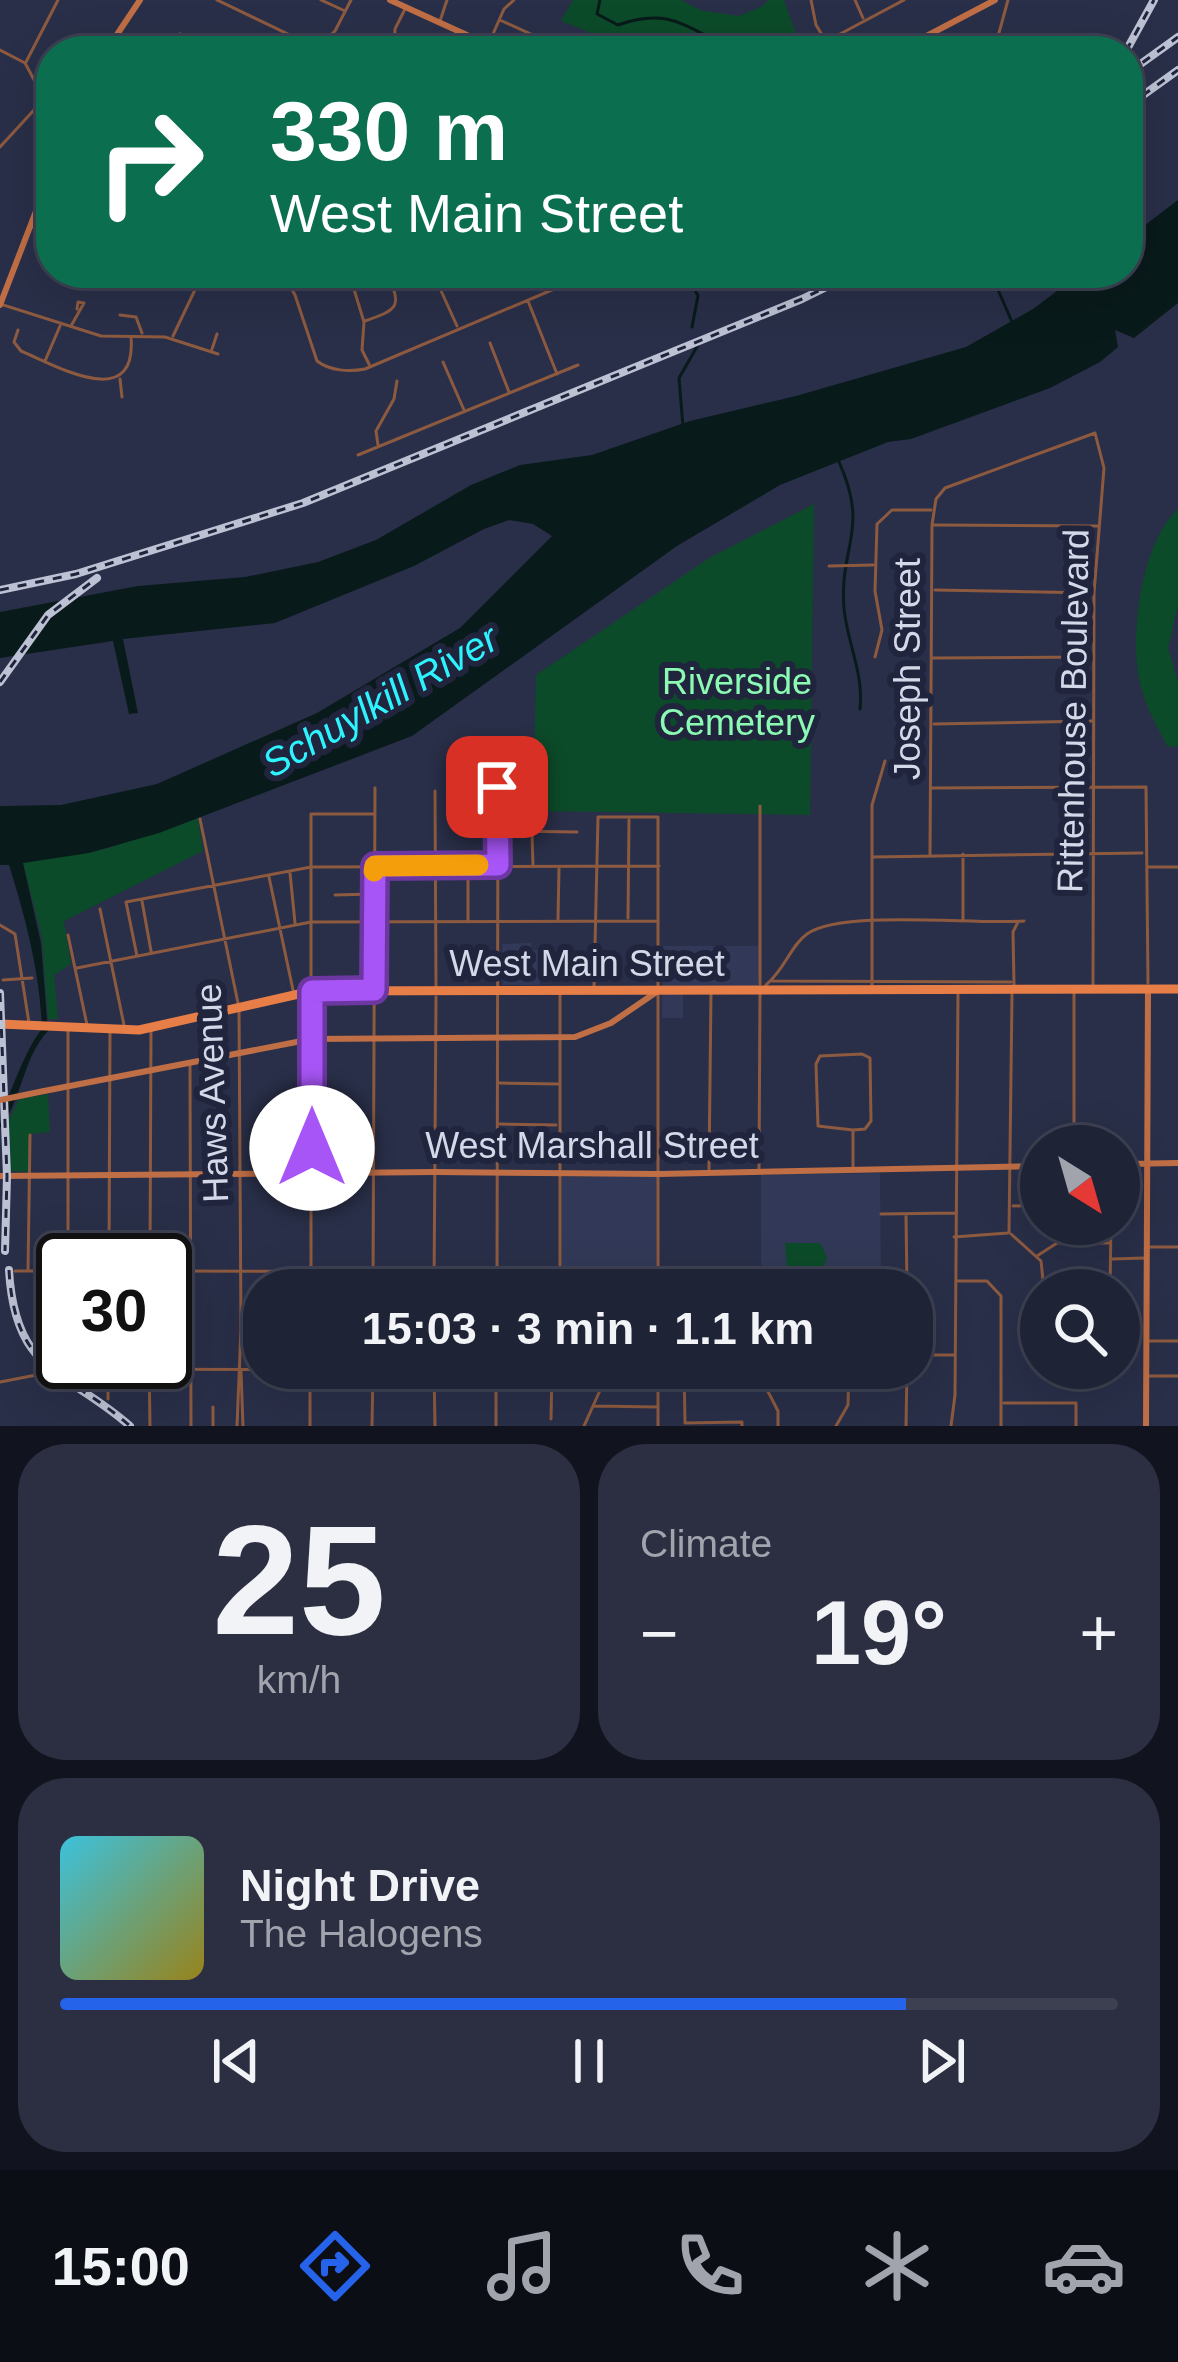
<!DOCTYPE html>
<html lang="en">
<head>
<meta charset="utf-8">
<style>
	body { margin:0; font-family:Arial,sans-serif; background:#2c2f42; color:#f1f3f6; height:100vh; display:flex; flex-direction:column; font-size:45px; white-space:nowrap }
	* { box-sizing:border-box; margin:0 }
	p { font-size:39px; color:#a1a4ad }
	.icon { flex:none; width:66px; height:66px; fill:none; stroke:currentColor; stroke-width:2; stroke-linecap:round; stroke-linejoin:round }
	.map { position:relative; height:1426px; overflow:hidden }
	.panel { display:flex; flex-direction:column; gap:18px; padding:18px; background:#11131e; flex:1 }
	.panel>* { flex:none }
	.guide { position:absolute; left:36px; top:36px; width:1107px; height:252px; border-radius:48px; box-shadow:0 12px 48px #0002,0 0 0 3px #3c4051; background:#0b6e4f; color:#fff; overflow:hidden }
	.needle { width:78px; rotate:143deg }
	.fabs { position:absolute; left:1020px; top:1125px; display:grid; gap:24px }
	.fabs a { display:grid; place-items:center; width:120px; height:120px; border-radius:50%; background:#1f2336; box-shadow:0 12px 48px #0002,0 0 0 3px #3c4051; font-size:60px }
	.speed { position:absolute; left:36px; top:1233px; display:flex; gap:24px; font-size:60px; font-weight:700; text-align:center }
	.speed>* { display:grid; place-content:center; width:156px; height:156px; border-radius:50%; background:#1f2336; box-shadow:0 12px 48px #0002,0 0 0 3px #3c4051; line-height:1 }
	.speed .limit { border:6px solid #111; border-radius:18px; background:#fff; color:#111 }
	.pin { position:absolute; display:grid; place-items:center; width:102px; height:102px; color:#fff; margin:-51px; border-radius:24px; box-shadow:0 6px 18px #0006 }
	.me { position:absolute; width:132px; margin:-66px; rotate:0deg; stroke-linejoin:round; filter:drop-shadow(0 0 9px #0008) }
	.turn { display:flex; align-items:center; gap:42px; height:252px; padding:0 36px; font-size:54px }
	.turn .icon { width:156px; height:156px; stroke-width:2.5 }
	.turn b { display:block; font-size:84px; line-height:102px }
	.big { font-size:90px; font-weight:600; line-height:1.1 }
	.panel .widget { flex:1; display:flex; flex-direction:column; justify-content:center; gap:18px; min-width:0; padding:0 42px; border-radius:48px; background:#2c2f42 }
	.panel .dial { align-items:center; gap:0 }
	.dial b { font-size:156px; line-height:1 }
	.song { display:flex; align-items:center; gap:36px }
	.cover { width:144px; height:144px; border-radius:18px; background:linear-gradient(135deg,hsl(190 70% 55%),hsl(50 70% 35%)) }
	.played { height:12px; border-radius:6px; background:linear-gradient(90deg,#2563eb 80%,#3c4051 80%) }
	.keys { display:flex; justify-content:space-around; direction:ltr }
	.heat { display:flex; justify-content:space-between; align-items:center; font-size:66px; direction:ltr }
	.panel .tiles { flex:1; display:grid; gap:18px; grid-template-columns:1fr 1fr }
	.widget:last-child { grid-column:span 2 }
	.trip { position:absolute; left:243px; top:1269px; width:690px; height:120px; border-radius:48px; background:#1f2336; box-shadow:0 12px 48px #0002,0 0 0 3px #3c4051; font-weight:600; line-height:120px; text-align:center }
	.dock { display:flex; height:192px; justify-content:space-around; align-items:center; background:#0c0e16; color:#a1a4ad }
	.dock .icon { width:84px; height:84px }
	.dock .active { color:#2563eb }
	.dock b { font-size:54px; color:#f1f3f6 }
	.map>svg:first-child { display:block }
</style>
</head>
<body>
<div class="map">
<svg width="1178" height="1426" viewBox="0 0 1178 1426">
	<rect width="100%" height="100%" fill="#292f48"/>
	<path fill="#323958" d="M531 943V950H539L540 985H503L502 944Z
		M663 946H759L758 986 683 987V1018H662Z
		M880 1173 881 1290H761V1175Z
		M657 1176 656 1269H562V1177Z"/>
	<path fill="#0c4b29" d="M573 0H681L700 10 739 16 763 6 768 0H784L802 51H693L681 45 606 39 561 21Z
		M814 504 810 815 533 811 536 675 711 557Z
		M1178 509V606L1168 648 1178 682V746L1168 747C1156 726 1143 701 1139 678 1130 632 1142 541 1178 509Z
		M198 818 203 851 64 921 71 964 54 975 58 1019H48L42 937 23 863 105 849Z
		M48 1094 50 1132 30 1134 29 1172 10 1171 9 1120 19 1099Z
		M785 1243H820L827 1257 820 1279 805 1285 788 1280Z"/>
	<path fill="#091a1b" d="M1178 200V303L1134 338 1115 330 1118 347 1100 362 1050 388 911 439 888 442 780 485 677 546 412 736 159 833 89 853 23 863 41 943 48 1031C22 1059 23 1098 0 1128 0 1113 31 1037 42 1030 40 973 26 919 9 865H0V806L61 805 157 784 317 713 460 628 552 536 533 524 509 520 484 529 414 566 275 623 123 639 138 713 129 714 113 641 0 658V612L138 586 245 577 318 562 376 540 471 485 520 465 592 455 690 421 796 396 966 347 1033 309 1081 273H1128V238Z"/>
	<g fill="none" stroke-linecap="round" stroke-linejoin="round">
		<path stroke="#091a1b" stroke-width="3" d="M600 0 597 14 618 25C672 5 689 31 738 51
			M686 273 698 296 692 327
			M996 273V285L1012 322
			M683 427 679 378 698 345
			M839 462C870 530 839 546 844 608 847 643 864 673 860 709"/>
		<path stroke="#8d5a40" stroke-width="3" d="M217 0 317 48
			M321 0 345 11
			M811 0 816 25 832 51
			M855 0 863 18
			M500 20 568 51
			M440 21 447 0
			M825 42 904 0
			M489 43 504 9 514 0
			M0 50 25 63 39 89 34 110 0 147
			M157 51 162 41 180 34 221 51
			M313 51 335 31 351 0
			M394 51 395 29 405 9
			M994 51 1008 0
			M26 62 58 0
			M31 226 51 235
			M134 273H144
			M271 273 290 286 295 295 317 361C330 371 349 372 365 369L592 273
			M349 273 364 322 362 350 369 364
			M433 273 457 326
			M438 281 458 273
			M528 301 557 374
			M0 304 101 336 165 337 218 354
			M120 315 136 317 142 333
			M365 321C399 309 402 307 387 273
			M71 326 84 303 78 302 77 309
			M18 330 14 342 21 351C57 366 137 413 131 337
			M173 336 203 273
			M490 343 509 392
			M212 349 217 334
			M45 361 60 326
			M443 362 464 410
			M120 379 122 397
			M378 445 376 431 394 399 397 381
			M358 455 578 365
			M934 525 1098 526
			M829 566 873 565
			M935 590 1093 593
			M875 657 882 630 875 591 877 524 892 510H931
			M933 658 1092 657
			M934 724 1092 721
			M932 788 1146 787 1148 983
			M435 791 436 987
			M200 819 239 1008 241 1329 237 1426
			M501 831 577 832
			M532 834 533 865
			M930 854 932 525 936 499 945 488 1095 433 1104 468 1094 593 1093 986
			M873 857 1142 853
			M1148 867H1178
			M290 873 295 923
			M269 877 293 990
			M335 895 372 894
			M142 901 151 951
			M100 909 124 1025
			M628 918 629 820
			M558 919 559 868
			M963 920V854
			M468 922V867
			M0 925 15 934 29 1023
			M68 935 87 1025
			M137 956 126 902 311 867 659 866
			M77 968 311 922 657 921
			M3 980 32 978
			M772 981 1011 982
			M760 984V806
			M766 985C785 969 791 945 807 934 843 909 974 925 1024 921
			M1014 985 1013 932 1018 922
			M594 988 598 817H658V1290
			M872 988V805L885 761
			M68 1029V1260
			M190 1062 191 1426
			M499 1083 559 1084
			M500 1124 556 1125
			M1074 1146V992
			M853 1168V1130L865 1129 871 1121 870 1058 862 1054 820 1056 816 1064 818 1126 853 1130
			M709 1169 711 992
			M759 1170 760 993
			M1013 1206 1041 1205
			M881 1214 956 1213
			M906 1214 907 1290
			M1009 1232 1012 994
			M1011 1234 1041 1261 1044 1290
			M954 1237 1008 1233
			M1150 1247H1178
			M1037 1256 1057 1243H1110
			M1112 1259 1145 1258
			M109 1260 110 1030
			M150 1260 151 1029
			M15 1271H63
			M28 1271 30 1135
			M165 1271 656 1272
			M956 1281H987L1001 1296V1426
			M311 1290V814H374
			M373 1290 375 788
			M434 1290 436 997
			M497 1290 498 787
			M560 1290V992
			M1063 1290H1070
			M1110 1290 1111 1224
			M1147 1341H1178
			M912 1355H953
			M108 1362V1399
			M149 1362 150 1426
			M684 1368 685 1423 742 1422V1426
			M310 1370V1426
			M434 1370 435 1426
			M590 1370 685 1368
			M241 1371 243 1426
			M1150 1376H1178
			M761 1378 778 1411V1426
			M0 1382 67 1369 552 1370
			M686 1383 744 1382 771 1368
			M1004 1403H1076V1426
			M593 1406 658 1407
			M551 1419 552 1370
			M213 1426V1407
			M372 1426 373 1368
			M496 1426V1370
			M584 1426 602 1386 603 1371
			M658 1426V1370
			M836 1426 848 1405 849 1368
			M906 1426 907 1368
			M951 1426 955 1395 958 993"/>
		<path stroke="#c06e45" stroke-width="6" d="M390 0 502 51
			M106 51 140 0
			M898 51 995 0
			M0 305 51 172
			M44 1091 312 1039 575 1037 611 1023 658 991
			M1119 1164 1178 1163
			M0 1176 435 1172 659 1174 1041 1166
			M1146 1426 1148 989"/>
		<path stroke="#e77e47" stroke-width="9" d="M0 1024 139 1030 312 991 1178 989"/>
		<g stroke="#bcc1d3" stroke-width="8">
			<path id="rail" d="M1126 51 1154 0
				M1128 73 1178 37
				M1128 106 1178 70
				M0 590 76 574 303 503 802 299 855 273
				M0 682 48 615 97 578
				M0 993 7 1176 5 1251
				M9 1270C15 1375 67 1370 130 1426"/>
		</g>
		<use href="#rail" stroke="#20253d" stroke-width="3" stroke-dasharray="9" stroke-linecap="butt"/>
		<path stroke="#c06e45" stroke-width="6" d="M0 1100 44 1091"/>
	</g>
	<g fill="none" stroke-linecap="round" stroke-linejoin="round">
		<g stroke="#6d37a1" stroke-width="30">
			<path id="route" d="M312 1148V991L374 990 375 866 498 865 497 787"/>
		</g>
		<use href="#route" stroke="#a855f7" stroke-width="21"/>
		<path stroke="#f59e0b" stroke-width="21" d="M374 871 375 866 478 865"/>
	</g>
	<g text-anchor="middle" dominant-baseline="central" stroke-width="12" stroke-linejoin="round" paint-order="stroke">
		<g font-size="36" fill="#d4d9e9" stroke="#20253d">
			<text transform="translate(907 669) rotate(-90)">Joseph Street</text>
			<text transform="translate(1073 711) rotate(-89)">Rittenhouse Boulevard</text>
			<text x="587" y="963">West Main Street</text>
			<text transform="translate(212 1093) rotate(-92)">Haws Avenue</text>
			<text x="592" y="1145">West Marshall Street</text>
		</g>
		<g font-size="36" fill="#8bfab2" stroke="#20253d">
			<text x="737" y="681">Riverside<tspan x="737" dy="41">Cemetery</tspan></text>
		</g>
		<g font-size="39" font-style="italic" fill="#2df3fe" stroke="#20253d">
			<text transform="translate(380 701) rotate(-30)">Schuylkill River</text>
		</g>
	</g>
</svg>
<div class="fabs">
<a><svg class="needle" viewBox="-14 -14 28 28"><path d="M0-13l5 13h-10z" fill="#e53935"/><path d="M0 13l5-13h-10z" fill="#a1a4ad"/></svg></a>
<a><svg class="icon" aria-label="search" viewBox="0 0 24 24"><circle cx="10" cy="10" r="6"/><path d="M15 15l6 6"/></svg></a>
</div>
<div class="speed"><div class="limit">30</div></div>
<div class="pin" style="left:497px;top:787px;background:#d93025"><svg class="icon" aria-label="arrive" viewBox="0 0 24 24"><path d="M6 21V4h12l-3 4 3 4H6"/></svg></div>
<svg class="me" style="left:312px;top:1148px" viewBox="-20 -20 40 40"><circle r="19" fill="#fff"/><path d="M0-13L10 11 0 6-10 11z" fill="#a855f7"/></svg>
<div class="trip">15:03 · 3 min · 1.1 km</div>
<div class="guide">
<div class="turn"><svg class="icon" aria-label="right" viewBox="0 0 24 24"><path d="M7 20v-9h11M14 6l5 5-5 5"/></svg><div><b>330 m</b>West Main Street</div></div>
</div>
</div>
<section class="panel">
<div class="tiles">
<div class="widget dial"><b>25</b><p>km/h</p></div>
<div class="widget"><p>Climate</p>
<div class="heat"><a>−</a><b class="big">19°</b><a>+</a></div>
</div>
<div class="widget">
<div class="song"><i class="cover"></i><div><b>Night Drive</b><p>The Halogens</p></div></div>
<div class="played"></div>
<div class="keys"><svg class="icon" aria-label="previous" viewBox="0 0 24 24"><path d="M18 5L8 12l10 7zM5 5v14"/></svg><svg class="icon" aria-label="pause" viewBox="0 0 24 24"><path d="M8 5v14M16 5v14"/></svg><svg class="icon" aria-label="next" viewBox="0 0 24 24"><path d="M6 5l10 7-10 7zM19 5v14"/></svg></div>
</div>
</div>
</section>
<nav class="dock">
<b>15:00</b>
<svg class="icon active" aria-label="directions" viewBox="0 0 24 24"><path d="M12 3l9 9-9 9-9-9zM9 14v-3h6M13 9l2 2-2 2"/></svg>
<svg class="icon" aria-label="music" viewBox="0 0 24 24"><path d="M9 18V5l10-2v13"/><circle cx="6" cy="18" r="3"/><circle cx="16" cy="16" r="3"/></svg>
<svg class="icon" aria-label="phone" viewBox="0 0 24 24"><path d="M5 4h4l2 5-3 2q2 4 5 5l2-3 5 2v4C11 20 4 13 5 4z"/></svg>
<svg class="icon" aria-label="climate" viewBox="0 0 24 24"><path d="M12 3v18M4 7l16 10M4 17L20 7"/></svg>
<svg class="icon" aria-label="car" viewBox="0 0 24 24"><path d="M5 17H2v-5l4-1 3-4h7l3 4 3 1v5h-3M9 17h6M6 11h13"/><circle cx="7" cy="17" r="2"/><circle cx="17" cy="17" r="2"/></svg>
</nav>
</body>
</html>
